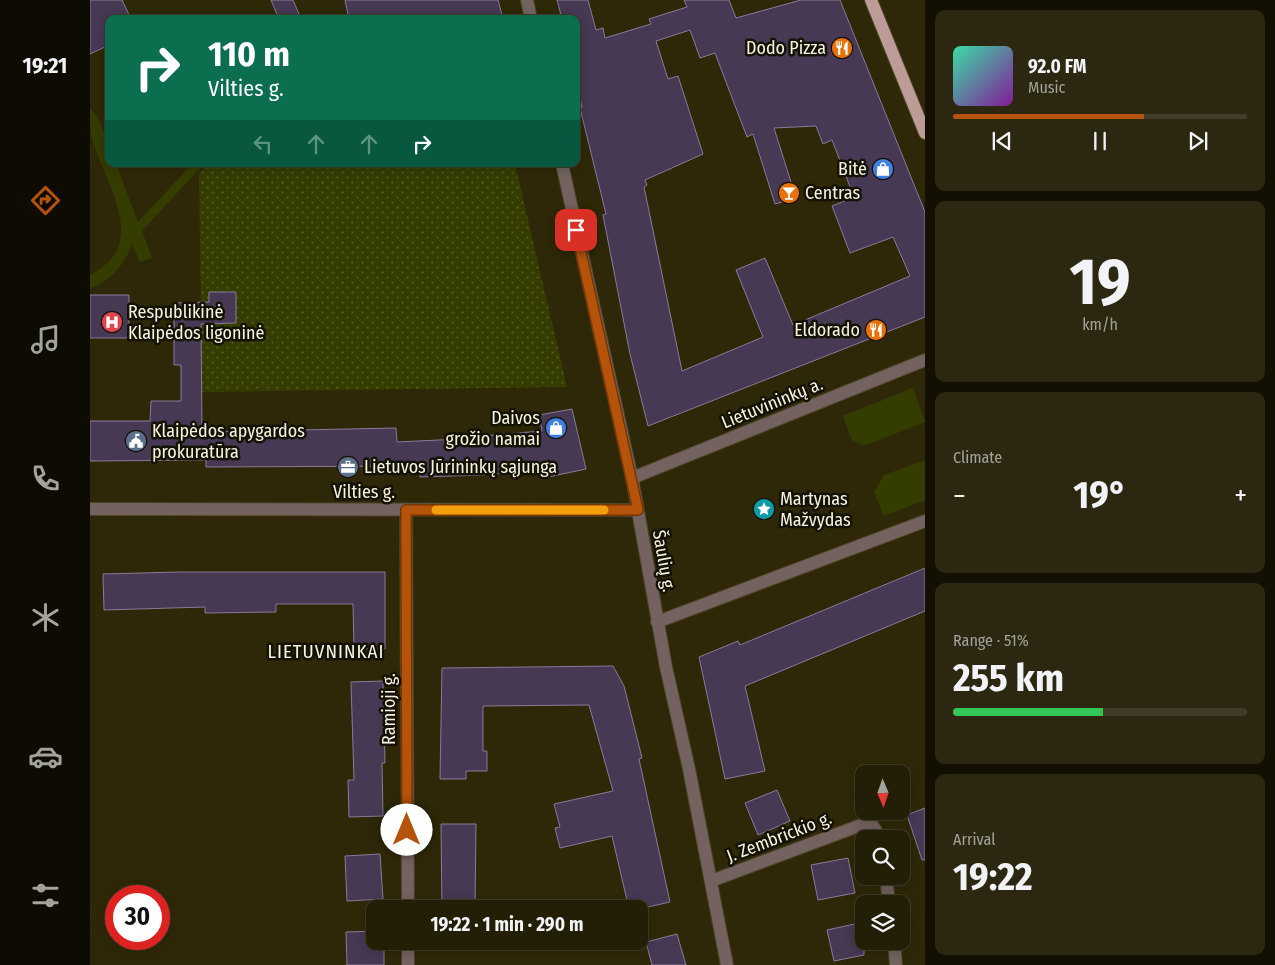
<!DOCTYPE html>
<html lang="en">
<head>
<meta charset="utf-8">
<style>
	body { margin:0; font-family:"Fira Sans Condensed",sans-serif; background:#2b2710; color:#f1f3f6; height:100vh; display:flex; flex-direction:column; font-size:19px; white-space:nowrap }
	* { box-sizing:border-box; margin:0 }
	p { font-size:16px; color:#a3a29b }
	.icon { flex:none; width:28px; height:28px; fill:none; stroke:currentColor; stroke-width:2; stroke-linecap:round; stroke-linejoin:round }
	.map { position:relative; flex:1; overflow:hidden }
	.sheet { display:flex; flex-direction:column; gap:10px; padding:10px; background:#131003; width:350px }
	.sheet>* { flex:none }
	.guide { position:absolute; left:15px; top:15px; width:475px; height:152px; border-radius:10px; box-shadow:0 2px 12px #0003,0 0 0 1px #403c28; background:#0b6e4f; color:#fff; overflow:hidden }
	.needle { width:32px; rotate:178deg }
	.controls { position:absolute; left:765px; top:765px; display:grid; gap:10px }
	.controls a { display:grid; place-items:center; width:55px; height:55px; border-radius:10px; background:#231e06; box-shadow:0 2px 12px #0003,0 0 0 1px #403c28; font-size:25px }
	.speed { position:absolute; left:15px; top:885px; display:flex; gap:10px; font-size:25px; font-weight:700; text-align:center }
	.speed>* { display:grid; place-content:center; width:65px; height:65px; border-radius:50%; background:#231e06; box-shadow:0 2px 12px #0003,0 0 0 1px #403c28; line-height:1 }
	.speed .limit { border:8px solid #d22; background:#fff; color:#111 }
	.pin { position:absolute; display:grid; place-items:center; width:42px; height:42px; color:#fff; margin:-21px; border-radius:10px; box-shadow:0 2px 8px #0006 }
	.me { position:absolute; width:55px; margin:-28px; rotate:0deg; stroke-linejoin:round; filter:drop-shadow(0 0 4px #0008) }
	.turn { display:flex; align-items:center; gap:18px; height:105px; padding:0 20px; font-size:22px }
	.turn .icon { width:65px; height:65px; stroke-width:2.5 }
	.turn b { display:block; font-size:35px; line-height:42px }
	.lanes { display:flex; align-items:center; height:48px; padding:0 20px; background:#0003; justify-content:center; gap:25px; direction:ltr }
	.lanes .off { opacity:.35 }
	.big { font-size:38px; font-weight:700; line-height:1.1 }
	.sheet .tile { flex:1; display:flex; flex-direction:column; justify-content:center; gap:8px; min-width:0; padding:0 18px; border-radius:10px; background:#2b2710 }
	.sheet .dial { align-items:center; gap:0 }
	.dial b { font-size:65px; line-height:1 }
	.song { display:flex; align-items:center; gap:15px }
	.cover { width:60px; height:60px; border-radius:8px; background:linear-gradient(135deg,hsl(160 70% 55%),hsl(290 70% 35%)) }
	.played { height:5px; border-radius:2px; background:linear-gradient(90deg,#b45309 65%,#403c28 65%) }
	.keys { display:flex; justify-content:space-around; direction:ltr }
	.heat { display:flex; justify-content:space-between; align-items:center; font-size:28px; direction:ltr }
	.charge { height:8px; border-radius:4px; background:linear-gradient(90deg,#34c759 51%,#403c28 0) }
	.trip { position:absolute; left:276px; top:900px; width:282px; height:50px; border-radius:10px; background:#231e06; box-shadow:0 2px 12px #0003,0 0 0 1px #403c28; font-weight:700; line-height:50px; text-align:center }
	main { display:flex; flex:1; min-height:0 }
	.tab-bar { display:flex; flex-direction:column; width:90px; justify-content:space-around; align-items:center; background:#0e0c02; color:#a3a29b }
	.tab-bar .icon { width:35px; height:35px }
	.tab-bar .active { color:#b45309 }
	.tab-bar b { font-size:22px; color:#f1f3f6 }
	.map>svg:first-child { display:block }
</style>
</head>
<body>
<main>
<nav class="tab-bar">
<b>19:21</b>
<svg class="icon active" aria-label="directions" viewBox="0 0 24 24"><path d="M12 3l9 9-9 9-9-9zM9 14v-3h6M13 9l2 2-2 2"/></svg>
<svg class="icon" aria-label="music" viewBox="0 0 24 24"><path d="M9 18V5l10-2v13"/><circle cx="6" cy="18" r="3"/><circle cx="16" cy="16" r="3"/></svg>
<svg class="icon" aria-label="phone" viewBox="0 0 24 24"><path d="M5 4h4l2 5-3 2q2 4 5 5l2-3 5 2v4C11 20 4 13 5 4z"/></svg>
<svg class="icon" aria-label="climate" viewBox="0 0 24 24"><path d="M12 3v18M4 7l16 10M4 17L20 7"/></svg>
<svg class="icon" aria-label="car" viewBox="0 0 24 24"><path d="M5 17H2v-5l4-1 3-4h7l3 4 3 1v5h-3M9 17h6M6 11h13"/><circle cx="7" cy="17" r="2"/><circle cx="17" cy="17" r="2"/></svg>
<svg class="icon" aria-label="filters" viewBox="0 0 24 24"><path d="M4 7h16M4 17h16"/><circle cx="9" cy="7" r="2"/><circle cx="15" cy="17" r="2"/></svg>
</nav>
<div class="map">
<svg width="835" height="965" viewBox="0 0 835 965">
	<defs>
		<pattern id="park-dots" width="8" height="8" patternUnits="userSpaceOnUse" patternTransform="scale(1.25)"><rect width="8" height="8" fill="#353c00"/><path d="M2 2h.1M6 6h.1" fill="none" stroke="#535925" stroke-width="1.8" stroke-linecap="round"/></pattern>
	</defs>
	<rect width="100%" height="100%" fill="#2f2808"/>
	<path fill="#353c00" d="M0 108C14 123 19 144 19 164H26L48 222 102 164H114L52 231 62 258 50 262 42 243C37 262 20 282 0 288V275C63 243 13 182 1 135 0 127 0 117 0 108Z
		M823 388 835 422 774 446 762 440 753 416Z
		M835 460V500L794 516 784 492 794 475Z"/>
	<path fill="url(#park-dots)" d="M119 164H425L477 387 112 392 109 173Z"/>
	<path fill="#473853" stroke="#8a7a99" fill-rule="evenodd" d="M0 0H32L41 19H19V45L0 54Z
		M181 0H203L209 14 199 19H189Z
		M255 0H408L413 19H259Z
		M467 0H498L506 30 513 28 515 38 561 24 559 19 597 7 594 0H639L646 18 711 0H750L835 212V317L558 426 540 354 513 215 516 214 490 108 492 107 486 82V19H472ZM600 30 610 58 625 53 657 137 663 134 685 204 706 198 684 128 726 126 733 144 742 140 764 197 742 206 760 253 803 237 820 276 703 325 675 258 646 270 673 337 592 371 554 187 557 185 555 180 613 154 588 76 578 79 566 41Z
		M119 292H146V323L111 324 112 432 306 428 307 442 391 438V436L452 431 449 415 482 409 496 469 453 478 452 469 394 475 330 477 329 466 116 467V460L0 461V421H60L61 401H91V365H84V303L119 302Z
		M0 295H39V338H0Z
		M835 568V611L655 686 675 771 635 779 609 657 648 641 650 645Z
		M89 572H295V649H264L263 604H186V612L115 613V607L14 610 13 574Z
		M523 666 534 686 552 758 549 759 580 902 549 909H539L522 836 470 848 465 828 470 827 464 804 523 791 499 705 393 706V751H397V771H376V779H350L352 668Z
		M293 681 295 763H292L293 816 259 817 258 780H264L261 682Z
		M687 790 700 821 668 835 655 803Z
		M835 808V860H832L817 815Z
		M351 824H386L385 909H352Z
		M290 854 293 899 257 901 255 856Z
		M758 858 765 893 728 900 721 865Z
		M774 922V955L744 961 737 930Z
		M285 931V941H294V965H257L256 932Z
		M587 934 596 965H562L556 942Z"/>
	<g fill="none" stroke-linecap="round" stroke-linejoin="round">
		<g stroke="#4b4426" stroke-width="14">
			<path id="minor" d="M437 0 441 19
				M472 164 542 478 576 667 599 769 637 965
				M542 478 835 360
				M0 509 548 510
				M316 510 318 909
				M567 622 835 521
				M796 876 799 904
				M621 881 771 825 783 826 791 839
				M318 941V965
				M804 941 806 965"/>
		</g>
		<g stroke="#4b4426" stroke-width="14">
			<path id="major" d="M781 0 835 133"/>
		</g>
		<use href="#minor" stroke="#73625f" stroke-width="12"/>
		<use href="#major" stroke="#bd9b96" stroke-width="12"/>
	</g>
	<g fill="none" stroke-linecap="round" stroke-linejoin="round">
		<g stroke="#753606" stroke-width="12">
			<path id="route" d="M317 830 316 510H548L486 230"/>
		</g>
		<use href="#route" stroke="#b45309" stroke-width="9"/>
		<path stroke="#f59e0b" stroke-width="9" d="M346 510H514"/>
	</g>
	<defs>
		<g id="restaurant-disc" transform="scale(1.125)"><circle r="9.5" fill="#e8710a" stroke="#141105"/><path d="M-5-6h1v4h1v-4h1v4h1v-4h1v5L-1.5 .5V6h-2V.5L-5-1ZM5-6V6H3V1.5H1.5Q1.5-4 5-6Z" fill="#fff"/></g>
		<g id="shop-disc" transform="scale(1.125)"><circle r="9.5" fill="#3f7fe0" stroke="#141105"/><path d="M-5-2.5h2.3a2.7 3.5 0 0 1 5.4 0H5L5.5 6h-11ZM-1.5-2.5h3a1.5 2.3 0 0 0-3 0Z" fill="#fff"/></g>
		<g id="bar-disc" transform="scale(1.125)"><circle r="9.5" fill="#e8710a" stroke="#141105"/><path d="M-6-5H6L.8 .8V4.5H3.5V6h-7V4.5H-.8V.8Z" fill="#fff"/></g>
		<g id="hospital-disc" transform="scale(1.125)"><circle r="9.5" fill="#e0444e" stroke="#141105"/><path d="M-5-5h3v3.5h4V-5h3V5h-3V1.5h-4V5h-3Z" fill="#fff"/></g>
		<g id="civic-disc" transform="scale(1.125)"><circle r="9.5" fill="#5c6f8a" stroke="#141105"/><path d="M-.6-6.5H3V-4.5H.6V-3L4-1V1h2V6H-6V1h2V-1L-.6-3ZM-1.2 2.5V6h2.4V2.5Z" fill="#fff"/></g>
		<g id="office-disc" transform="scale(1.125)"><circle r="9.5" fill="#5c6f8a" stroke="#141105"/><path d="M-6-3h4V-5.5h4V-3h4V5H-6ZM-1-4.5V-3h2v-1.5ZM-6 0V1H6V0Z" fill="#fff"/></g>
		<g id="sight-disc" transform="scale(1.125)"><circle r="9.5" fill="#0f9aa8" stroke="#141105"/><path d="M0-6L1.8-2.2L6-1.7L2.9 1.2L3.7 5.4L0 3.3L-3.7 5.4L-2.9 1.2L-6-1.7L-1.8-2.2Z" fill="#fff"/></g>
	</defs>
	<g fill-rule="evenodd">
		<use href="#restaurant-disc" x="752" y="48"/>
		<use href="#shop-disc" x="793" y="169"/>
		<use href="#bar-disc" x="699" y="193"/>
		<use href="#hospital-disc" x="22" y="322"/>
		<use href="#restaurant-disc" x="786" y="330"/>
		<use href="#shop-disc" x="466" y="428"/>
		<use href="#civic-disc" x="46" y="441"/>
		<use href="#office-disc" x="258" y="467"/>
		<use href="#sight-disc" x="674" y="509"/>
	</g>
	<g text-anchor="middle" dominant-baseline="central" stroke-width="5" stroke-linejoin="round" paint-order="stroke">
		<g font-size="18" fill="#f7f3e1" stroke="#141105" text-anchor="start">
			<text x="736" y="48" text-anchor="end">Dodo Pizza</text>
			<text x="777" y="169" text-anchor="end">Bitė</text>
			<text x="715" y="193">Centras</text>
			<text x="38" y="312">Respublikinė<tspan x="38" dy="21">Klaipėdos ligoninė</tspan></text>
			<text x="770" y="330" text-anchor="end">Eldorado</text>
			<text x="450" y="418" text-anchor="end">Daivos<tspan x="450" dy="21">grožio namai</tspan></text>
			<text x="62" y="431">Klaipėdos apygardos<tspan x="62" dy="21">prokuratūra</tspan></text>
			<text x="274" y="467">Lietuvos Jūrininkų sąjunga</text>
			<text x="690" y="499">Martynas<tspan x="690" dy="21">Mažvydas</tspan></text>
		</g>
		<g font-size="18" fill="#f7f3e1" stroke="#141105">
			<text transform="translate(682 403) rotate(-22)">Lietuvininkų a.</text>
			<text x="274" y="492">Vilties g.</text>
			<text transform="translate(574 561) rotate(80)">Šaulių g.</text>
			<text transform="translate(299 709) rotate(-90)">Ramioji g.</text>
			<text transform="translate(689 837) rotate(-21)">J. Zembrickio g.</text>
		</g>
		<g font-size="19" letter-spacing="1" fill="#f7f3e1" stroke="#141105">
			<text x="236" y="651">LIETUVNINKAI</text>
		</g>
	</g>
</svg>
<div class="controls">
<a><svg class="needle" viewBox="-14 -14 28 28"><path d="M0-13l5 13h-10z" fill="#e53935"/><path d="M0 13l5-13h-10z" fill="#a3a29b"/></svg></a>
<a><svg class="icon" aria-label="search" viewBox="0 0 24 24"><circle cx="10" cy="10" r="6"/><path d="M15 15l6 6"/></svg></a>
<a><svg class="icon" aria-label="layers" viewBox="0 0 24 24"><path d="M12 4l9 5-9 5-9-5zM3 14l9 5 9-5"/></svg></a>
</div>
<div class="speed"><div class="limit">30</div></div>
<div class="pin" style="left:486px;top:230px;background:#d93025"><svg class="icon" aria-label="arrive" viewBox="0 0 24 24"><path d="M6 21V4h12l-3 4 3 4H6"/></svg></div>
<svg class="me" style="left:317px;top:830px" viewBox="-20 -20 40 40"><circle r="19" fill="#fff"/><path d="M0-13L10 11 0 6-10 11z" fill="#b45309"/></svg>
<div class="trip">19:22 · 1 min · 290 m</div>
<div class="guide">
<div class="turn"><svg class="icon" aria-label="right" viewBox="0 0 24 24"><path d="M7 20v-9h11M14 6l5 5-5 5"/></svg><div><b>110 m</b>Vilties g.</div></div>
<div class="lanes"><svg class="icon off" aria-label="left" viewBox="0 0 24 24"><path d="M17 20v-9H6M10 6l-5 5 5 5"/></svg><svg class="icon off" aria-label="ahead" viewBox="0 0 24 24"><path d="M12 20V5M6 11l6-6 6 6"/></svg><svg class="icon off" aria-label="ahead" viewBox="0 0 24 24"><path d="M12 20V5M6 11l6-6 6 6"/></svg><svg class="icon" aria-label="right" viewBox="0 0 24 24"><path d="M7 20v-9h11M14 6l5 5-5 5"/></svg></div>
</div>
</div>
<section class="sheet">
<div class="tile">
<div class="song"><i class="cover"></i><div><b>92.0 FM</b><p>Music</p></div></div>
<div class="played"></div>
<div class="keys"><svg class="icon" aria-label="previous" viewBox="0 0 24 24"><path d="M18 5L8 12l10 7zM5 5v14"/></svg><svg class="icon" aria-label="pause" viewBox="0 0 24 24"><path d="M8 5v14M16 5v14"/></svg><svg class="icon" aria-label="next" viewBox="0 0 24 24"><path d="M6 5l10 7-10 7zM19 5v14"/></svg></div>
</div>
<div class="tile dial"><b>19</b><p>km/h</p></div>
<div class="tile"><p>Climate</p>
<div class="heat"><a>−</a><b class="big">19°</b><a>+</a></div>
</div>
<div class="tile"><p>Range · 51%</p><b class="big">255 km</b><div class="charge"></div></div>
<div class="tile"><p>Arrival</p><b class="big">19:22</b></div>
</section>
</main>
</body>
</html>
